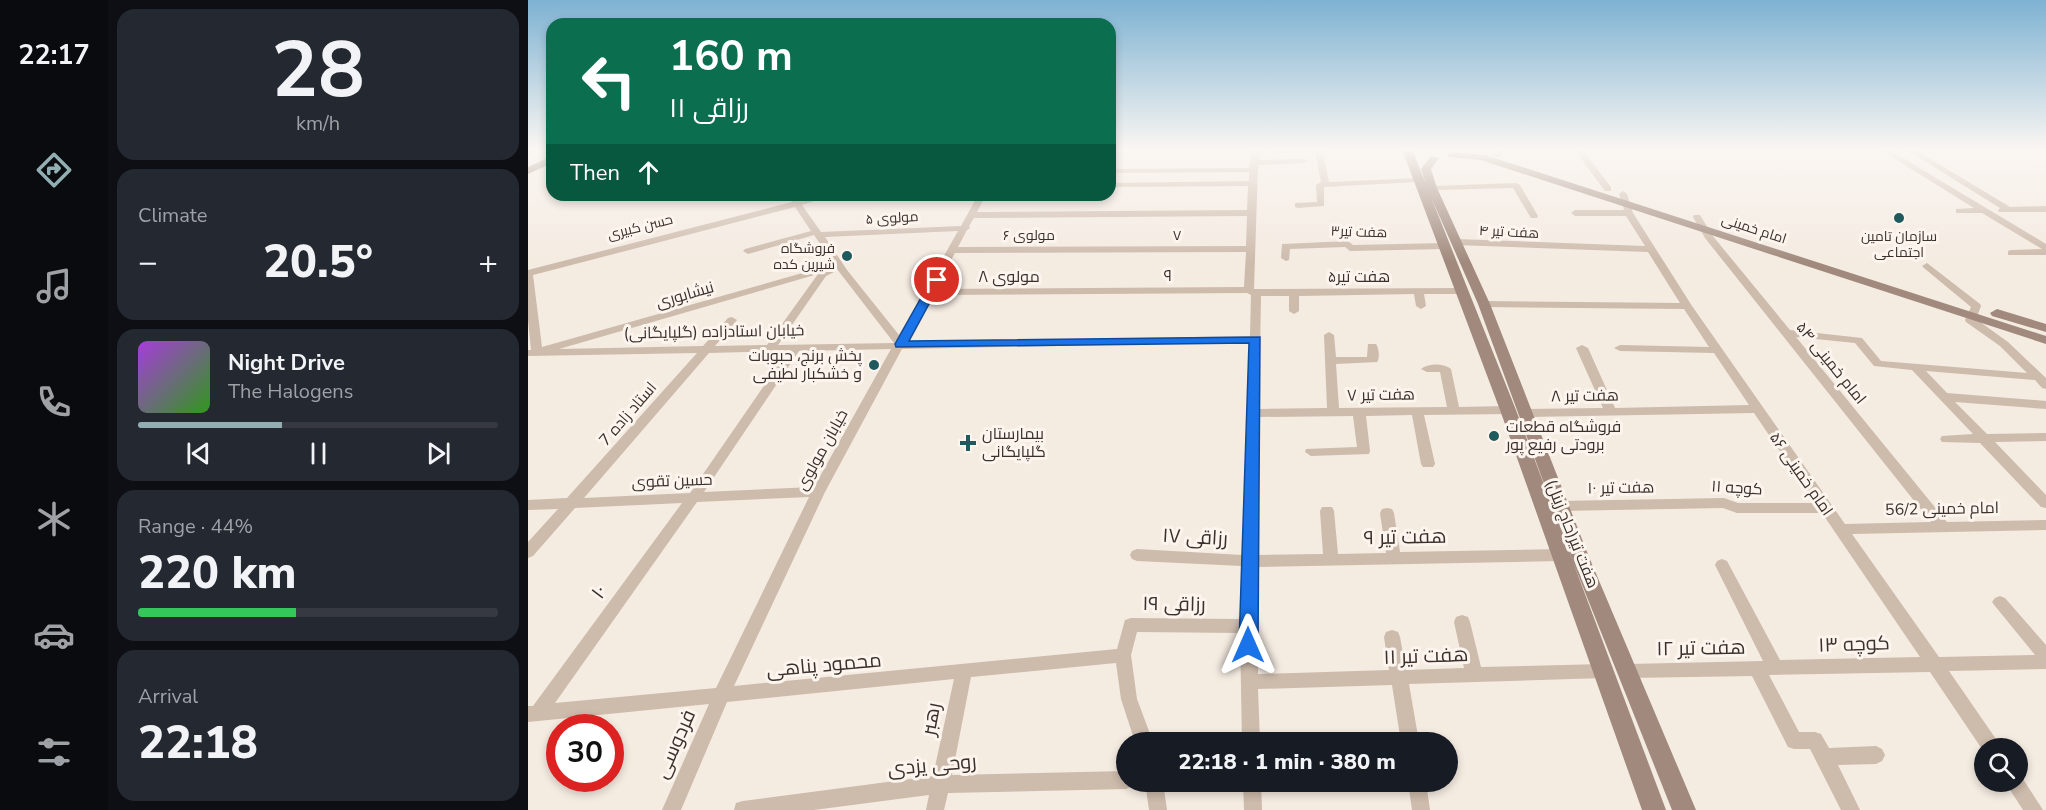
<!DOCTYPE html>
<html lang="en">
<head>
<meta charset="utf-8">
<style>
	body { margin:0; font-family:"Nunito Sans",Cairo,sans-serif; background:#242831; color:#f1f3f6; height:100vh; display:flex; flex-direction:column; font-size:22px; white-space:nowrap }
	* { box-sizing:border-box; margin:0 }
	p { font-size:20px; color:#9ea1a6 }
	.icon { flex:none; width:33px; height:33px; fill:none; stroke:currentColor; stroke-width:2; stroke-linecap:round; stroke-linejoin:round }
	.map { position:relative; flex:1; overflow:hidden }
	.drawer { display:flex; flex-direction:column; gap:9px; padding:9px; background:#0d0f14; width:420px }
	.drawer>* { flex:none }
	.hud { position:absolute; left:18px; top:18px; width:570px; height:183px; border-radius:18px; box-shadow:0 3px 9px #0003; background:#0b6e4f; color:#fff; overflow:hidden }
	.controls { position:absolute; left:1446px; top:738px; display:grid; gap:12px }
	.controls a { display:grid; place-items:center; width:54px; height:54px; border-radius:50%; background:#171b24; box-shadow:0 3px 9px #0003; font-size:30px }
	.speed { position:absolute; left:18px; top:714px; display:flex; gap:12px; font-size:30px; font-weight:700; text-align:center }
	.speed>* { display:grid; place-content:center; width:78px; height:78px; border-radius:50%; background:#171b24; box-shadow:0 3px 9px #0003; line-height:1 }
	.speed .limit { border:9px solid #d22; background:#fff; color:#111 }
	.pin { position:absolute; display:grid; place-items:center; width:51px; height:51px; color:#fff; margin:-26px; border:3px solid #fff; border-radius:50%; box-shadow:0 2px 6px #0007 }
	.me { position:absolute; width:66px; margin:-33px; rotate:0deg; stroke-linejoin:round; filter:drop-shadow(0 0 4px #0008) }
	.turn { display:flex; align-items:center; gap:21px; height:126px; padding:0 24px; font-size:27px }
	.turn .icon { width:78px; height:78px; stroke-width:2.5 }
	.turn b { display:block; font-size:42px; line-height:51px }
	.then { display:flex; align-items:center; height:57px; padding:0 24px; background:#0003; gap:12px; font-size:22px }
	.big { font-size:45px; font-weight:800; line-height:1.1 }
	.drawer .tile { flex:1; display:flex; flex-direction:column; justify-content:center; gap:9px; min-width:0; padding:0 21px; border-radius:18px; background:#242831 }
	.drawer .dial { align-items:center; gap:0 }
	.dial b { font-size:78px; line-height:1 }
	.song { display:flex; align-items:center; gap:18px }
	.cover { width:72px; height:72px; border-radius:9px; background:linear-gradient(135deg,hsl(280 70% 55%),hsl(110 70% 35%)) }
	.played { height:6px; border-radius:3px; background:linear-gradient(90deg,#92aeb2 40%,#363941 40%) }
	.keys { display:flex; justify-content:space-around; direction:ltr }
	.heat { display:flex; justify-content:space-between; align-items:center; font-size:33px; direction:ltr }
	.charge { height:9px; border-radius:4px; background:linear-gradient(90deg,#34c759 44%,#363941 0) }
	.trip { position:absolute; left:588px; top:732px; width:342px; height:60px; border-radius:30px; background:#171b24; box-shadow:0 3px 9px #0003; font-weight:800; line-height:60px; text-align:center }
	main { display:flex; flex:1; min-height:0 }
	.tab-bar { display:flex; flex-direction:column; width:108px; justify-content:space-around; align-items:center; background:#090b0e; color:#9ea1a6 }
	.tab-bar .icon { width:42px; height:42px }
	.tab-bar .selected { color:#92aeb2 }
	.tab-bar b { font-size:27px; color:#f1f3f6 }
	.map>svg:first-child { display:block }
</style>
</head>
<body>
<main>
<nav class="tab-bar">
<b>22:17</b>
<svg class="icon selected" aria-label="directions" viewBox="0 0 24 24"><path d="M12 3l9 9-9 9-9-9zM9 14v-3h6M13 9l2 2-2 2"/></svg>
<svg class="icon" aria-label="music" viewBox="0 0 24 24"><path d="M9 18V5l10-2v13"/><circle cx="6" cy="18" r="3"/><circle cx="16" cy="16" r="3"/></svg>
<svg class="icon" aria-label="phone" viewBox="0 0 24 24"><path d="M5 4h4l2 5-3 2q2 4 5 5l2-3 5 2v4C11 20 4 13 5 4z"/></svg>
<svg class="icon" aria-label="climate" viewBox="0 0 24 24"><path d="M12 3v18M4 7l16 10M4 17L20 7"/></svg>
<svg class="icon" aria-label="car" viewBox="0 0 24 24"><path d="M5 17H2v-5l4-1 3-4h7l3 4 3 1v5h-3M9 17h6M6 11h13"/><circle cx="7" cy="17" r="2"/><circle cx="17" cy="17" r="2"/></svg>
<svg class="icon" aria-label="filters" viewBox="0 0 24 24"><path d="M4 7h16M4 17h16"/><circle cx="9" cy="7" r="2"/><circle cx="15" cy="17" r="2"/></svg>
</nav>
<section class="drawer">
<div class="tile dial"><b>28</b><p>km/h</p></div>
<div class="tile"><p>Climate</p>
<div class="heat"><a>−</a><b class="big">20.5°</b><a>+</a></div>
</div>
<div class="tile">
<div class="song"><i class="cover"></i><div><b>Night Drive</b><p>The Halogens</p></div></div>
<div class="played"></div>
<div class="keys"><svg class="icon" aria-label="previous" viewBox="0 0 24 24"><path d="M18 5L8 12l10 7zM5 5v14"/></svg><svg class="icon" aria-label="pause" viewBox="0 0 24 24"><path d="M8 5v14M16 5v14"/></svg><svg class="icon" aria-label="next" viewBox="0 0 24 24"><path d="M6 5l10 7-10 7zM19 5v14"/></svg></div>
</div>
<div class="tile"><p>Range · 44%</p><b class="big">220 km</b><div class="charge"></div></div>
<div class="tile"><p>Arrival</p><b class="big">22:18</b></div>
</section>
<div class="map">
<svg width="1518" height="810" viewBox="0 0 1518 810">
	<rect width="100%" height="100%" fill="#f4ebe1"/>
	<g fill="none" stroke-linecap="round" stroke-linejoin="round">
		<path fill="#cdbbac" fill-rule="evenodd" d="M725 149H733L731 160 776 159 780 161 776 163 730 165 726 289 934 288 939 291 934 294H896L898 306 893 309 888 306 886 294 771 296V311L766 314 761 311V296H733L731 409 799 408 796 335 801 332 806 335 808 357H839L840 344H848C851 348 852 358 849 362L808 364 811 408 919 407 912 372H899L893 369C900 363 916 363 923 369L931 407 980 406 986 410 980 414 896 415 907 464 905 467H895L893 464 884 415 838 416 842 451 841 454 783 456 777 452 778 449 829 447 825 416 731 417 729 555 795 554 792 511 794 507H804L806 511 810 554 858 553 852 513 854 509 859 508 864 509 866 513 872 552 1033 549 1038 551 1040 555 1038 559 1033 561 729 567 730 674 861 670 856 637 858 632 864 630 870 632 872 637 878 670 936 668 926 622 928 617 934 615 940 617 942 622 953 667 1076 664 1082 666 1084 671 1082 676 1076 678 881 684 891 742H873L864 685 730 689 732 742H714L712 633 609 632 603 655 609 699 625 742H607L593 699 588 663 443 677 424 775 598 771V782H607L604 786 598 789 420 793 416 810H398L401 795 286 810H206L208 803 215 801 405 776 426 679 199 702 153 810H134L181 704 0 722V706H5L154 503 47 508 5 556 0 558V542L30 509 0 510V500L39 498 169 353 0 356V350H3L0 320V270L264 202 259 195H267L271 200 291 195H305L274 205 293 232 433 226 450 195H458L449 212 719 210 720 186 582 187V183L721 181V172L582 173V169L721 168ZM267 207 283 231 217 249 215 251 220 254 286 235 306 264 14 347 5 275ZM719 216 718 246 430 247 439 230 442 228 441 226 446 218ZM430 231 371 335 319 270 297 237ZM718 252 716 287 407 289 427 253ZM307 269H309L366 343 250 345 298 276 306 272ZM290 274 239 345 187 346 209 320 204 317 200 318 175 346 31 349ZM719 293 723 295 722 336 378 342 404 295ZM721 342 714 555 609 549 604 551 602 555 604 559 609 561 714 566 712 619 603 618 597 620 589 649 206 686 297 492 374 349ZM363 349 286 487 176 492 271 351ZM260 351 162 493 56 498 181 353ZM281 497 188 688 27 703 169 502Z
			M747 149H794L801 182 890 178 894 180 890 182 796 187V206L770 208 767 207V203L789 202 788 185 793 182 787 151 748 153 744 151Z
			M968 149H976L971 157H968L964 155Z
			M1046 149H1054L1083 187V191H1077Z
			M1351 149H1360L1518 244V255H1480V251L1483 250 1514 249 1454 213H1428V209L1446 208Z
			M1377 149H1386L1482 207 1518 206V212H1471L1470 210 1472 208Z
			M988 183 992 185 1010 216 1009 218H1003L985 188 904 190 900 188 904 186Z
			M1095 191 1099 194 1105 213 1164 306 1317 524 1403 522 1177 238 1165 217 1166 215H1172L1184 235 1262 330 1334 338 1353 361 1499 373 1472 346 1438 322 1437 320 1443 307 1396 268 1394 266 1399 263 1452 304 1453 306 1448 319 1480 342 1518 378V389L1514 388 1507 380 1398 371 1419 393 1518 401V409L1427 402 1459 434 1518 433V441L1467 442 1518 495V508L1513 507 1452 443 1414 442 1412 439 1414 436 1445 434 1384 370 1346 366 1327 343 1268 337 1419 522 1518 520V530L1324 534 1411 657 1507 655 1467 606 1464 602 1467 598 1472 596 1477 598 1518 645V669L1421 671 1470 742 1473 748H1456V752L1402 672 1241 675 1271 732H1287L1293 734 1301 748 1348 746 1354 749 1357 755 1354 761 1348 764 1310 765 1332 810H1313L1282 749H1266L1260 747 1224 676 1101 678 1095 676 1093 671 1095 666 1101 664 1235 661 1187 565 1189 561 1194 559 1199 561 1252 660 1392 657 1294 513H1209L1195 508 1032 511 1027 510 1025 506 1027 502 1032 501 1196 498 1210 503H1287L1226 413 999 417 993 413 999 409 1075 408 1048 348 1054 345 1060 348 1087 408 1221 405 1186 353 1092 351 1086 348 1092 345 1181 347 1156 309 956 307 951 304 956 301 1152 303 1120 252 928 245 923 242 928 239 1117 246 1098 216H1047L1043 213 1047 210H1096L1091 194Z
			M820 241 825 245 916 243 921 246 916 249 822 251 817 247 762 249 761 260 758 261 753 258 754 244Z
			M1490 774 1493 776 1515 810H1495L1477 782H1490Z
			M617 782H635L639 810H621Z
			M715 782H733L734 810H716Z
			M880 782H898L902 810H884Z"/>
		<path fill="#a18a7d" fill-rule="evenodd" d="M877 150 885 152 898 184 893 169 903 156 911 158 903 169 909 188 962 304 1061 557 1168 810H1144L1043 557 950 304 903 197 988 410 1138 810H1114L972 410 875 152Z
			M924 152 957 155 1518 336V344L953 160 921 157 919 155Z
			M1469 309 1518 324V332L1464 316 1462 313Z"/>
		<path fill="#7d675c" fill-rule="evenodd" d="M24 156V163L0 174V167Z"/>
		<path stroke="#3b302b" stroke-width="3" stroke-dasharray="1 3" stroke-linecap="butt" d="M0 152 7 149"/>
	</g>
	<linearGradient id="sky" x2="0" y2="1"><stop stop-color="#7eb2d2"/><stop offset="0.57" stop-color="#faf6f2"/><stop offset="1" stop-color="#faf6f2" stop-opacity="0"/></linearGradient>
	<rect width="1518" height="262" fill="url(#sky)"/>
	<path fill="#1a73e8" stroke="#114b97" stroke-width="1.5" d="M409 277 414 280 381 341 732 337 730 645 727 650 720 653 714 650 711 645 721 343 368 347 367 344 403 280Z"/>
	<g fill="#1f5a5e" stroke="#fbf5ee" stroke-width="2">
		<circle cx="1371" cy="218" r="6"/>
		<circle cx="319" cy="256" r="6"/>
		<circle cx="346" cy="365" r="6"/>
		<circle cx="966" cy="436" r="6"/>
		<path d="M437 434h6v6h6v6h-6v6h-6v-6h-6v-6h6z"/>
	</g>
	<g text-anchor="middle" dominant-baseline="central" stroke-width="6" stroke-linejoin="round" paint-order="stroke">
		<g font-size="14" fill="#3b302b" stroke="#fbf5ee">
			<text transform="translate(364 218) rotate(-3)">مولوی ۵</text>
			<text transform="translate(112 227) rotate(-14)">حسن کبیری</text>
			<text transform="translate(1226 229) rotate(18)">امام خمینی</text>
			<text transform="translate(831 232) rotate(2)">هفت تیر۳</text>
			<text transform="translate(981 232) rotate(3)">هفت تیر ۴</text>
			<text x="501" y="235">مولوی ۶</text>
			<text x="649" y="235">۷</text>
		</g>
		<g font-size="14" fill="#3b302b" stroke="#fbf5ee">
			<text x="1371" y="236">سازمان تامین<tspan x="1371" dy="16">اجتماعی</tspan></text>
			<text x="307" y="248" text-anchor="end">فروشگاه<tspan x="307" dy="16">شیرین کده</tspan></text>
		</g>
		<g font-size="16" fill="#3b302b" stroke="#fbf5ee">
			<text x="640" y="276">۹</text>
			<text x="481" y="277">مولوی ۸</text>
			<text x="831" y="277">هفت تیر۵</text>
			<text transform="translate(157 295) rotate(-16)">نیشابوری</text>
			<text transform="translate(186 332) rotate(-1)">خیابان استادزاده (گلپایگانی)</text>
			<text transform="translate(1303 363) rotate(51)">امام خمینی ۵۴</text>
			<text transform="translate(853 395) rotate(-1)">هفت تیر ۷</text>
			<text transform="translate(1057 396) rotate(-1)">هفت تیر ۸</text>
			<text transform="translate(100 414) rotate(-49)">استاد زاده 7</text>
			<text transform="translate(294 450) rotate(-61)">خیابان مولوی</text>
			<text transform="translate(1273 474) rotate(55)">امام خمینی ۵۶</text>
			<text transform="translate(144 481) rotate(-2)">حسین تقوی</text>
			<text transform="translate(1093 488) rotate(-1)">هفت تیر ۱۰</text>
			<text transform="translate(1209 488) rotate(4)">کوچه ۱۱</text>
			<text transform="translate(1414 509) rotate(-1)">امام خمینی 56/2</text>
			<text transform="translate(1044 534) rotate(68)">هفت تیر(حاج زینل)</text>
		</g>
		<g font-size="16" fill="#3b302b" stroke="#fbf5ee" text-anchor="start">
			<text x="334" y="356" text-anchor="end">پخش برنج، حبوبات<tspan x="334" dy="18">و خشکبار لطیفی</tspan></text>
			<text x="978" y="427">فروشگاه قطعات<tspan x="978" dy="18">برودتی رفیع پور</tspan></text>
			<text x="454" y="434">بیمارستان<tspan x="454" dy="18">گلپایگانی</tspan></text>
		</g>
		<g font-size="20" fill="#3b302b" stroke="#fbf5ee">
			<text transform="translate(667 537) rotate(3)">رزاقی ۱۷</text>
			<text transform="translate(877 537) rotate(-1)">هفت تیر ۹</text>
			<text transform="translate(71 592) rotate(-54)">۱۰</text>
			<text transform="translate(646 604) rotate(1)">رزاقی ۱۹</text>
			<text transform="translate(1326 644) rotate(-2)">کوچه ۱۳</text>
			<text transform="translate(1173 648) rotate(-1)">هفت تیر ۱۲</text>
			<text transform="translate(898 656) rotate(-2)">هفت تیر ۱۱</text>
			<text transform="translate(296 665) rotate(-5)">محمود پناهی</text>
			<text transform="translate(403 719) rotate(-79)">رهبر</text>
			<text transform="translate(147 744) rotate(-66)">فردوسی</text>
			<text transform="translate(404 765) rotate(-5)">روحی یزدی</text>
		</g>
	</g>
</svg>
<div class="controls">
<a><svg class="icon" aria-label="search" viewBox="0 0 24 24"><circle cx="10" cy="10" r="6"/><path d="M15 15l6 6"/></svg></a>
</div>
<div class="speed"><div class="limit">30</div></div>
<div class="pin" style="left:409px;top:280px;background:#d93025"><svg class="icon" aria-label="arrive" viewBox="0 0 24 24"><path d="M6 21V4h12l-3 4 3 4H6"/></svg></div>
<svg class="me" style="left:720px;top:645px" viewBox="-20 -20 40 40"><path d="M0-17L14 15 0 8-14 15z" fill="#1a73e8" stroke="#fff" stroke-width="4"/></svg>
<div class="trip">22:18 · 1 min · 380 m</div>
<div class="hud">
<div class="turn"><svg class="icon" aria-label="left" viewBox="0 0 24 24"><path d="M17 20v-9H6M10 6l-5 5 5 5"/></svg><div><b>160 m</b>رزاقی ۱۱</div></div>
<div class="then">Then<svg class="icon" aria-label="ahead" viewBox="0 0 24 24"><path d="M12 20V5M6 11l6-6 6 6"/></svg></div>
</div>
</div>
</main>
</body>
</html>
